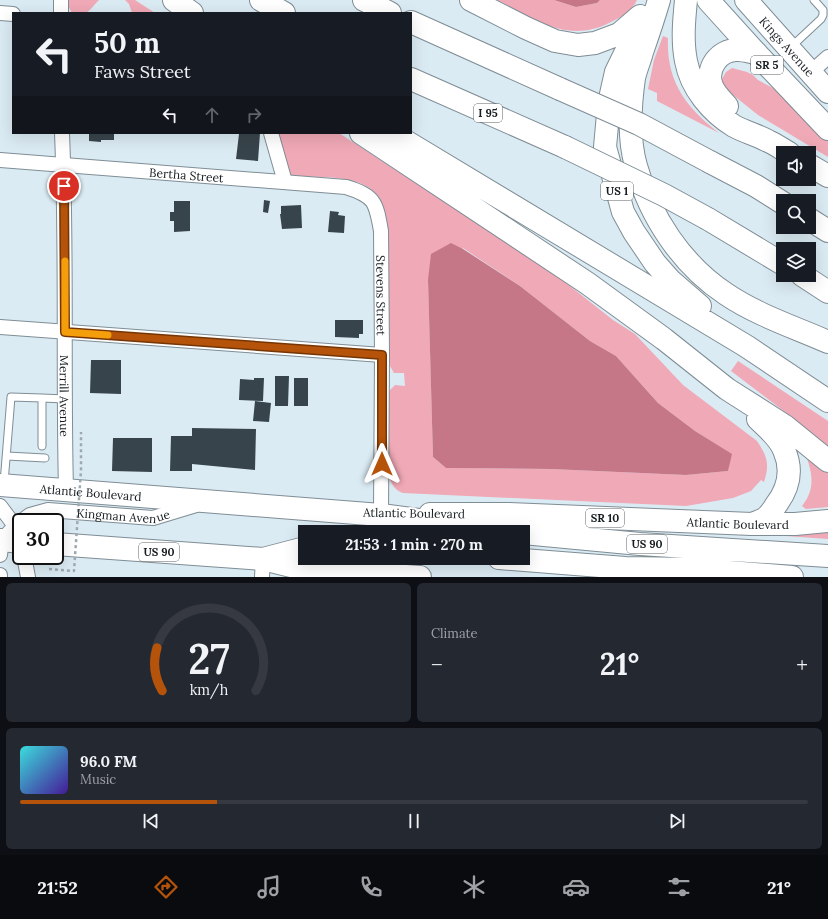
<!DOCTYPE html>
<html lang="en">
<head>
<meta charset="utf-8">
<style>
	body { margin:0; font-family:Lora,serif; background:#242831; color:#f1f3f6; height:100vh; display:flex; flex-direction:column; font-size:15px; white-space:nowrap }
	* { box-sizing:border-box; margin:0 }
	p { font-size:13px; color:#9ea1a6 }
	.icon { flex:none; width:22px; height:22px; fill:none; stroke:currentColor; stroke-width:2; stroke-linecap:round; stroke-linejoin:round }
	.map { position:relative; height:577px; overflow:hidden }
	.drawer { display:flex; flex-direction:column; gap:6px; padding:6px; background:#0d0f14; flex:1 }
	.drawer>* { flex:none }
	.hud { position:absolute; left:12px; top:12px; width:400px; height:122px; border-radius:0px; box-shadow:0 4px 16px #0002; background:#171b24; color:#f1f3f6; overflow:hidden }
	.buttons { position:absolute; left:776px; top:146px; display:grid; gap:8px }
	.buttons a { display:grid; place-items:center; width:40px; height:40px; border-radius:0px; background:#171b24; box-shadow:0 4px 16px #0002; font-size:20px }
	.speed { position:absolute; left:12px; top:513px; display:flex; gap:8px; font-size:20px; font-weight:700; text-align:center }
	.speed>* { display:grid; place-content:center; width:52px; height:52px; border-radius:50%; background:#171b24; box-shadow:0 4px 16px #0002; line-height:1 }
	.speed .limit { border:2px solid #111; border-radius:6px; background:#fff; color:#111 }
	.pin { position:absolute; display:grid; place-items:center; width:34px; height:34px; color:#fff; margin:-17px; border:2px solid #fff; border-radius:50%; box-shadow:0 1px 4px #0007 }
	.me { position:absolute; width:44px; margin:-22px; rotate:0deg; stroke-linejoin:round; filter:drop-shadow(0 0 3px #0008) }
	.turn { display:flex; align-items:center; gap:14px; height:84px; padding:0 16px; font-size:18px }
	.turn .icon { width:52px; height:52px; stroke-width:2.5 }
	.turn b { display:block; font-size:28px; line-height:34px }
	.lanes { display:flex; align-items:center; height:38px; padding:0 16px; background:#0003; justify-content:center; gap:20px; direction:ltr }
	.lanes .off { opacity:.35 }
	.big { font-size:30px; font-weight:700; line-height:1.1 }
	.drawer .tile { flex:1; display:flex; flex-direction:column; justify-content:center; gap:6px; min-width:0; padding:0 14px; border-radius:6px; background:#242831 }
	.drawer .dial { align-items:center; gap:0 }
	.dial svg { height:104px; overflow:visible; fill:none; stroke:#363941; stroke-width:7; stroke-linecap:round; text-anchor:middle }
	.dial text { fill:#f1f3f6; stroke:none }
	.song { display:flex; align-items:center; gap:12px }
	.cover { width:48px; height:48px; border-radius:6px; background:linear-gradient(135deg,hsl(180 70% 55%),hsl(260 70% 35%)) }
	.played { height:4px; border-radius:2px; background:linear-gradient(90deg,#b45309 25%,#363941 25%) }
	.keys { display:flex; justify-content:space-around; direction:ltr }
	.heat { display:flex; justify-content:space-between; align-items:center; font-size:22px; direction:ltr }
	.drawer .tiles { flex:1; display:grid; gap:6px; grid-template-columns:1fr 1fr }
	.tile:last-child { grid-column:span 2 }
	.trip { position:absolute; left:298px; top:525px; width:232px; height:40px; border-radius:0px; background:#171b24; box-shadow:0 4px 16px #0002; font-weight:700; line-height:40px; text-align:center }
	.dock { display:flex; height:64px; justify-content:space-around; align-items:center; background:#090b0e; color:#9ea1a6 }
	.dock .icon { width:28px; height:28px }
	.dock .selected { color:#b45309 }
	.dock b { font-size:18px; color:#f1f3f6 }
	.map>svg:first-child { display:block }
</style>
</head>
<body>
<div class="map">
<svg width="828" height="577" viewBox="0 0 828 577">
	<rect width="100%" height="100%" fill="#dbebf3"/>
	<path fill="#f0a9b6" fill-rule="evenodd" d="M68 0H99C86 13 92 13 72 13L68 6Z
		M125 0H135L155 13H132L129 4Z
		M497 0H554L576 7 597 3 600 0H637C632 11 620 18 609 23 567 44 534 19 497 0Z
		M663 36 668 38C666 82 687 108 719 133L657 101V93L648 89 654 60Z
		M732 68 747 72 753 75 758 80 771 87 802 108 828 136V157L758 115 723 87 722 79 726 72Z
		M277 133H339L556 275 613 320 635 334 683 385 757 441C767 456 770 464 764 482L761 480 751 491 733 498 686 506 403 493C396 491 391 484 389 477V391L395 385 405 386 404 373H394L390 366 387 231C386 221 386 212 382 203 370 172 315 177 287 177ZM463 248 520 286 590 341 616 356 658 403 695 431 731 454 728 471 686 475 551 469 446 468 433 457 428 280Z
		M738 361 828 421V448L785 412 731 371Z
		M808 455 828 473V507L806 509 802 506C815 490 813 474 806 456Z
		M828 530V539L771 535Z"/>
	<path fill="#c57787" d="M554 0H600L597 3 576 7Z
		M451 243 463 249 520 286 590 341 616 356 658 403 695 431 732 454 728 471 686 475 551 469 446 468 433 457 428 280 431 254Z"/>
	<path fill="#38444b" d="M89 133H114V140H101V142L89 141Z
		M245 133H260L258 161 236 159 239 134H245Z
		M264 200 270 201 268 213 263 212Z
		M174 201H190V231L174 232V221H170V212H174Z
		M301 205 302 228 282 229 280 214H281V206Z
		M330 211 339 212 338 215 345 216 344 233 328 232Z
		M335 320H363V334H359V338L335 337Z
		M91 360H121V394L90 393Z
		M275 376H289L288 406H275Z
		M254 378H264L263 401 239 400 240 379 254 380Z
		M294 378H308V406H294Z
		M255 401 271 403 269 422 253 421Z
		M192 428 256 429 255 470 192 464V471H170L171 436H192Z
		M113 438H152V472L112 471Z"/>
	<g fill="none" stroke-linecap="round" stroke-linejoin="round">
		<g stroke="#7f8d95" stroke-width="9">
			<path id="service" d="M791 47 821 19 823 15V10L814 0
				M42 398 65 399
				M7 456 45 458
				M4 483 11 397 42 398V446"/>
		</g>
		<g stroke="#7f8d95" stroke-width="16">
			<g id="minor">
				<path d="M61 0V13"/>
				<path d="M0 13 13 14"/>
				<path d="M810 73 828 57"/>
				<path id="s1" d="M62 133C67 252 63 371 66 490"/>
				<path d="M271 133 285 182"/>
				<path id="s2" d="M0 160 346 187C375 196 376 202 381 231L382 355 381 515"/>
				<path d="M0 327 382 355"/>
				<path d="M0 506 15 526 18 534"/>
				<path id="s3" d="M0 555 2 540 15 526 30 515 48 510 153 518 196 505"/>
				<path d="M24 556 28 577"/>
				<path d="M0 575V577"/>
				<path d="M262 577 263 559"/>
			</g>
		</g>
		<g stroke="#7f8d95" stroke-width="24">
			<g id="primary">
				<path d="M708 0 756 53 828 129"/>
				<path id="s4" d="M746 0 828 92"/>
				<path id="s5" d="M430 514H509L752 524H795L828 521"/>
				<path d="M263 559 303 569 420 577"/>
			</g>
		</g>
		<g stroke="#7f8d95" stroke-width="24">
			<g id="trunk">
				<path id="s6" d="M0 485 381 515"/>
				<path d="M0 540 21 542"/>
				<path d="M55 544 263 559"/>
			</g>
		</g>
		<g stroke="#7f8d95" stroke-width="24">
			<path id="motorway" d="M174 0 192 13
				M261 0 284 13
				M364 0 390 13
				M471 0 526 28 555 41 578 45 595 43 619 34 640 16
				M659 0C654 17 648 35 642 52 640 60 636 69 634 78 630 106 628 138 636 166 650 217 682 265 726 294 757 315 794 327 828 342
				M686 0C684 20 682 41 686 61 691 88 711 112 734 126 745 132 757 135 768 141 775 144 782 149 789 153
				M645 20 635 33 616 72 609 103 605 147 623 212 634 232 655 263 670 280 700 306
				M411 22 560 89
				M411 79 565 147
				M727 106C722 100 715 94 712 86 705 69 719 49 738 50 744 50 750 52 756 53
				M361 133 587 283 664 339 727 389 785 426 828 461
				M392 133 746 346 828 401
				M710 162 756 186 783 203
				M809 165 828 176
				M708 219 783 264
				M809 219 828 231
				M802 275 828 292
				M381 515 510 532
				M752 524C756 522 761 521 764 519 769 516 773 510 776 505 789 488 793 470 784 450 779 437 767 428 758 419
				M523 533 640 544 828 556
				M499 558 625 568 692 569 792 577
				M263 559 305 548"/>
		</g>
		<use href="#service" stroke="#fff" stroke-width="7"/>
		<use href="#minor" stroke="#fff" stroke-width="14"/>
		<use href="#primary" stroke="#fff" stroke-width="22"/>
		<use href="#trunk" stroke="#fff" stroke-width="22"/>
		<use href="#motorway" stroke="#fff" stroke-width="22"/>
		<g stroke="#7f8d95" stroke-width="24" stroke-linecap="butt">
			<path id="motorway-bridge" d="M560 89 639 124 710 162
				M565 147 664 195 708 219"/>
		</g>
		<path stroke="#9eaab1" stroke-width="2.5" stroke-dasharray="3 3" stroke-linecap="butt" d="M49 569 74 571 81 470V432"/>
		<use href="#motorway-bridge" stroke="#fff" stroke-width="22"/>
	</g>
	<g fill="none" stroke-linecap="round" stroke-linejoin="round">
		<g stroke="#753606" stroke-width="10">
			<path id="route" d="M64 186 65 332 382 355V464"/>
		</g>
		<use href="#route" stroke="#b45309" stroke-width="7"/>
		<path stroke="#f59e0b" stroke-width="7" d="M65 261V332L108 335"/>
	</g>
	<g text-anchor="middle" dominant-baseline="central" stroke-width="4" stroke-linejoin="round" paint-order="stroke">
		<g fill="#fff" stroke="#5c6062" stroke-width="1">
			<rect x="751" y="56" width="32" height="18" rx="3"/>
			<rect x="474" y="104" width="28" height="18" rx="3"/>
			<rect x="601" y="182" width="32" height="18" rx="3"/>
			<rect x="586" y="509" width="38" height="18" rx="3"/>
			<rect x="627" y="535" width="40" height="18" rx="3"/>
			<rect x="139" y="543" width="40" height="18" rx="3"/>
		</g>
		<g font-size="11" font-weight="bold" fill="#161c1f">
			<text x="767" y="65">SR 5</text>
			<text x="488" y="113">I 95</text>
			<text x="617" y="191">US 1</text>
			<text x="605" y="518">SR 10</text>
			<text x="647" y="544">US 90</text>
			<text x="159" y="552">US 90</text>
		</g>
		<g font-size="12" fill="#161c1f" stroke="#fff">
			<text stroke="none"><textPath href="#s4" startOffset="62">Kings Avenue</textPath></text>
			<text stroke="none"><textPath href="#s2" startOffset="187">Bertha Street</textPath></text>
			<text stroke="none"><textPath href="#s2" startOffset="473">Stevens Street</textPath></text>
			<text stroke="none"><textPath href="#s1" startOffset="263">Merrill Avenue</textPath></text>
			<text stroke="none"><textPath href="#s6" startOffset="91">Atlantic Boulevard</textPath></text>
			<text stroke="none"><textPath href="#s3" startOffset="147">Kingman Avenue</textPath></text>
			<text transform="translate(414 513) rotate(1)">Atlantic Boulevard</text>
			<text stroke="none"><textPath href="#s5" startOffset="308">Atlantic Boulevard</textPath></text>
		</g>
	</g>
</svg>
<div class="buttons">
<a><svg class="icon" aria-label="sound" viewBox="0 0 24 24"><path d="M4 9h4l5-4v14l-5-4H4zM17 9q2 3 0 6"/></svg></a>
<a><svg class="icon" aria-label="search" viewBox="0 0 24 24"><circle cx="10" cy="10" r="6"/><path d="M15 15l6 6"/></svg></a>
<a><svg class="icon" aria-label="layers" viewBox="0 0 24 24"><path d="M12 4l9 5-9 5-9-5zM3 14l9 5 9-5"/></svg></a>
</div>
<div class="speed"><div class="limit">30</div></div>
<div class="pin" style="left:64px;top:186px;background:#d93025"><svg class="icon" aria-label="arrive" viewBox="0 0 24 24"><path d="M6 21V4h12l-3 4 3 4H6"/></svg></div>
<svg class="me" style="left:382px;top:464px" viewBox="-20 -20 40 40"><path d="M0-17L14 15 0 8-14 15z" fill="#b45309" stroke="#fff" stroke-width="4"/></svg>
<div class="trip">21:53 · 1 min · 270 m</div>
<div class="hud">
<div class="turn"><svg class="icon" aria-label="left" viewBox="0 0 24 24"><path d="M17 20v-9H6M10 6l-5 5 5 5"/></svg><div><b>50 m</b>Faws Street</div></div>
<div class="lanes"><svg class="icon" aria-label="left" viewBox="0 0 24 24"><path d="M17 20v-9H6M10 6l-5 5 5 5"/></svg><svg class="icon off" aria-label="ahead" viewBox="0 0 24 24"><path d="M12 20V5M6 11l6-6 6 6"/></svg><svg class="icon off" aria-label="right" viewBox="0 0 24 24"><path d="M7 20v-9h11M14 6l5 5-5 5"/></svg></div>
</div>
</div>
<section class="drawer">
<div class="tiles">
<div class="tile dial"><svg viewBox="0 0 100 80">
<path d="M14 69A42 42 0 1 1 86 69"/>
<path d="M14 69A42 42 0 0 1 10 36" stroke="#b45309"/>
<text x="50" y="56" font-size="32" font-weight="700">27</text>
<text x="50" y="72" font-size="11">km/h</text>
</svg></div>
<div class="tile"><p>Climate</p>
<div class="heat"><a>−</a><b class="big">21°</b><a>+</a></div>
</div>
<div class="tile">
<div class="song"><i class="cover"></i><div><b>96.0 FM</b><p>Music</p></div></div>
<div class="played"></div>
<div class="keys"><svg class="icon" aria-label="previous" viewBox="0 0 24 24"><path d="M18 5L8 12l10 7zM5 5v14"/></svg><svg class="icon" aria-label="pause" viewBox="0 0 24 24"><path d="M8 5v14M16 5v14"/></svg><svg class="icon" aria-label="next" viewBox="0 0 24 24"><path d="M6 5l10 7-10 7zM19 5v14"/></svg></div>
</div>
</div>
</section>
<nav class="dock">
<b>21:52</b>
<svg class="icon selected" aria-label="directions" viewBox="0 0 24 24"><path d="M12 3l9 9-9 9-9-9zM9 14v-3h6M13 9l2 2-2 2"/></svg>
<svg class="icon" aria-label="music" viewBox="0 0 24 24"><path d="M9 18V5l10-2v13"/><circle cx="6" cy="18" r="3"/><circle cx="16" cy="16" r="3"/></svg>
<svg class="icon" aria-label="phone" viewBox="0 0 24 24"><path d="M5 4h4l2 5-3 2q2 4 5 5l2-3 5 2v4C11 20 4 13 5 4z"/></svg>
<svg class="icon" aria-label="climate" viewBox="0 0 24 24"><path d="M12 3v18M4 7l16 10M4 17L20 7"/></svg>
<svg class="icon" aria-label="car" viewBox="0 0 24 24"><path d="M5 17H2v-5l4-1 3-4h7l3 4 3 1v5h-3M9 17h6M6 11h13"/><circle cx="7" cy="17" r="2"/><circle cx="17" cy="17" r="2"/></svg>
<svg class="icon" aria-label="filters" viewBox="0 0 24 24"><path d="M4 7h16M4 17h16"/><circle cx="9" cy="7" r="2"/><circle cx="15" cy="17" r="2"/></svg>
<b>21°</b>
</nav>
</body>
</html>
